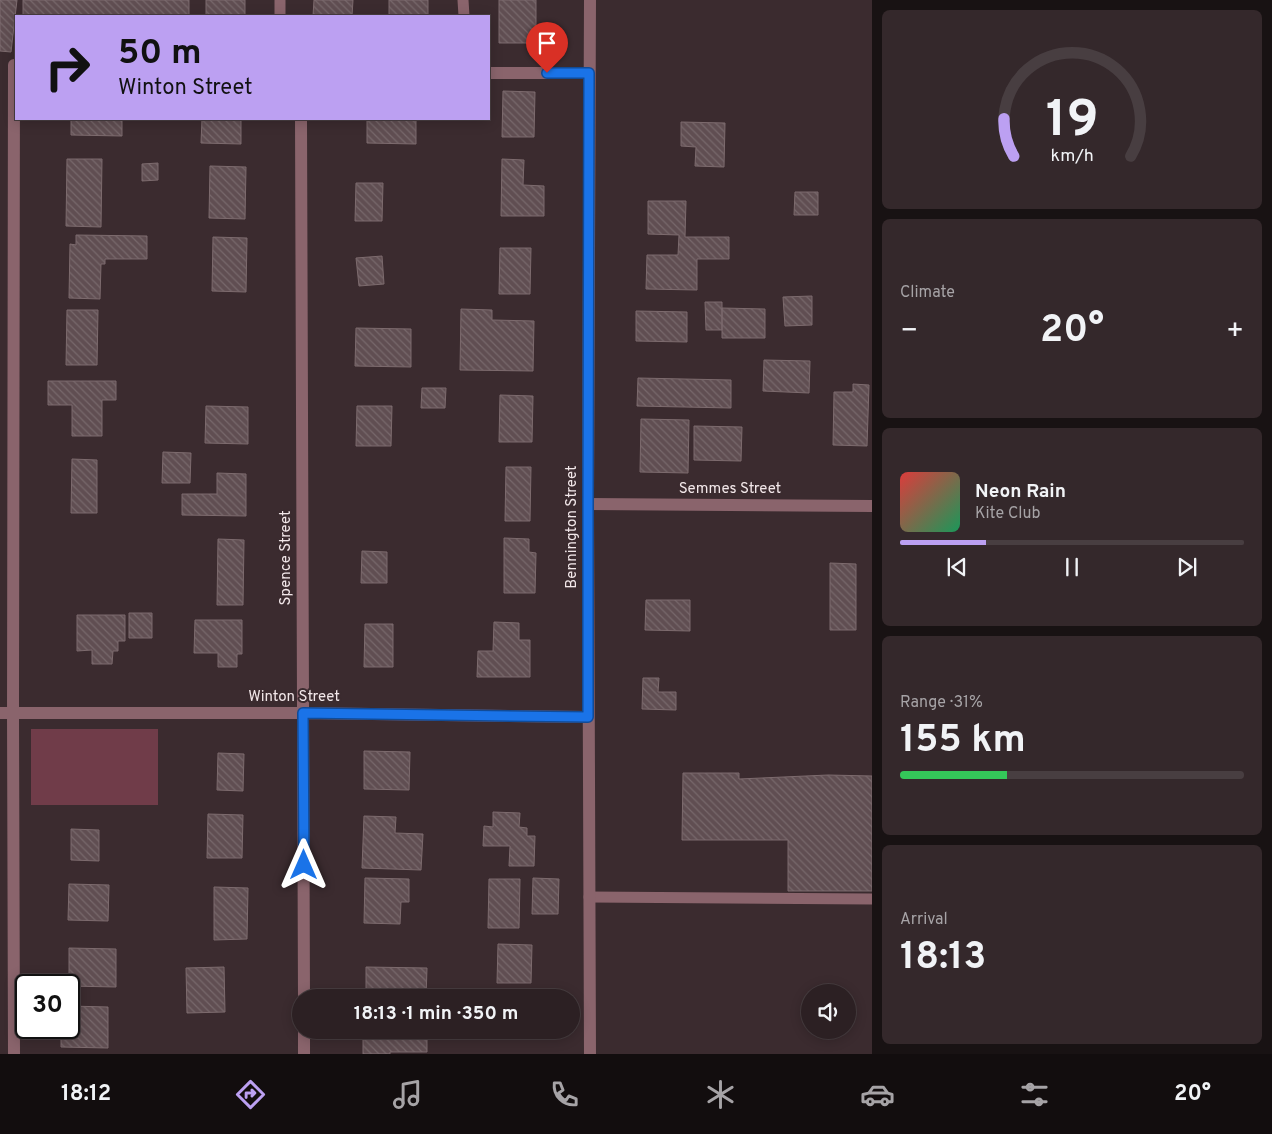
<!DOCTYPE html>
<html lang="en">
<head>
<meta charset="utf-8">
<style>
	body { margin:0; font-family:Overpass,sans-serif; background:#34282b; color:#f1f3f6; height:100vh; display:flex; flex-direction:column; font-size:19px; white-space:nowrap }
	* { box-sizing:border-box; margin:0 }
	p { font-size:16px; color:#a6a3a6 }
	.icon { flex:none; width:28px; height:28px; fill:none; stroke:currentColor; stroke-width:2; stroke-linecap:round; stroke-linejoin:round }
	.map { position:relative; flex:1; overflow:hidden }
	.details { display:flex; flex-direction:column; gap:10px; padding:10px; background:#181213; width:400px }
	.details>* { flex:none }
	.hud { position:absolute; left:15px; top:15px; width:475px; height:105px; border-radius:0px; box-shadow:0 2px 12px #0003,0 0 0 1px #483e41; background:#bca0f2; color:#111; overflow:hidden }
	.controls { position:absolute; left:801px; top:984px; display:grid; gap:10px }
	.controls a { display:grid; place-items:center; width:55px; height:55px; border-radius:50%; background:#2c2023; box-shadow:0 2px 12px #0003,0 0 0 1px #483e41; font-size:25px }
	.speed { position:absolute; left:15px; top:974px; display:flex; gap:10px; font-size:25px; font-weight:700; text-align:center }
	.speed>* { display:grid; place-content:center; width:65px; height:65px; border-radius:50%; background:#2c2023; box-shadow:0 2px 12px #0003,0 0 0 1px #483e41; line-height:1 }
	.speed .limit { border:2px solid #111; border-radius:8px; background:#fff; color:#111 }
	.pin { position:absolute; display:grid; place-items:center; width:42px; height:42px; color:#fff; margin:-51px -21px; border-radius:50% 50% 50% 0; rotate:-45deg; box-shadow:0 0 5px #0007 }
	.pin .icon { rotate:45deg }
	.me { position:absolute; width:55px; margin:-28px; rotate:0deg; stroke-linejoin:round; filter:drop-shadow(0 0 4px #0008) }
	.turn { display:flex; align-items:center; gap:18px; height:105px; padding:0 20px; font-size:22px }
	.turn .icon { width:65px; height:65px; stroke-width:2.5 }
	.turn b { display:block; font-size:35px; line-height:42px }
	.big { font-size:38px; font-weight:700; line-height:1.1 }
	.details .tile { flex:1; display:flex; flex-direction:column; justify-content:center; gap:8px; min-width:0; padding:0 18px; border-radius:8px; background:#34282b }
	.details .dial { align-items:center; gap:0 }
	.dial svg { height:130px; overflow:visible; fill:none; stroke:#483e41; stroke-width:7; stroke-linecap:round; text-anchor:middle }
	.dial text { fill:#f1f3f6; stroke:none }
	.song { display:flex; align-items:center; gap:15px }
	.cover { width:60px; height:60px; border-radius:8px; background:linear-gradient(135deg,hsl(0 70% 55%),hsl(150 70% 35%)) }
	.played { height:5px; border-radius:2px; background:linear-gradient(90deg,#bca0f2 25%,#483e41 25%) }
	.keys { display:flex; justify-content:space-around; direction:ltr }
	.heat { display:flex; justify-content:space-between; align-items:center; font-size:28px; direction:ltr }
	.charge { height:8px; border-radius:4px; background:linear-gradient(90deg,#34c759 31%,#483e41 0) }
	.trip { position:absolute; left:292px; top:989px; width:288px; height:50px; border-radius:25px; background:#2c2023; box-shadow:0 2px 12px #0003,0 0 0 1px #483e41; font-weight:700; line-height:50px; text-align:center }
	.tabs { display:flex; height:80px; justify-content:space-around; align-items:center; background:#120d0e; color:#a6a3a6 }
	.tabs .icon { width:35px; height:35px }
	.tabs .current { color:#bca0f2 }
	.tabs b { font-size:22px; color:#f1f3f6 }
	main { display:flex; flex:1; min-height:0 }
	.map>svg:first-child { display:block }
</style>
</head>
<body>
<main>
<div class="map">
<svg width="872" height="1054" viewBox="0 0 872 1054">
	<defs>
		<pattern id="building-back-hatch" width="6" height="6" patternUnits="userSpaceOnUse" patternTransform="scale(1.25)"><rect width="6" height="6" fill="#604e52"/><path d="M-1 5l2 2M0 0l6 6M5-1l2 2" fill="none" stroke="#77686b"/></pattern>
	</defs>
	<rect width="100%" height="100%" fill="#3b2b2f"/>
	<path fill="#703c49" d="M31 729H158V805H31Z"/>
	<path fill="url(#building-back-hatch)" stroke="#7d6b6e" d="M0 0H17L11 52 0 51Z
		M23 0H189V16H23Z
		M206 0H245V16H206Z
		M314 0H353L352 16H313Z
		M389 0H428V16H389Z
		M499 0H536V43H499Z
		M503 91 535 92 534 137H502Z
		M71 119H122V136L71 135Z
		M202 119H241V144L201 143Z
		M367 119H416V144L367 143Z
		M681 122 725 123 724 167 695 166 696 147 681 146Z
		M67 159H102L101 227 66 226Z
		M502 159 524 160 523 185 544 186V216H501Z
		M158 163V180L142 181V164Z
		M210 166 246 167 245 219 209 218Z
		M356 183H383L382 221H355Z
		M795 192H818V215H794Z
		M648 201H686L685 237H729V259H697V290L646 289 647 255H678L679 235 648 234Z
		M76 235 147 236V259H105V264H101L100 299 69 298 70 244 76 245Z
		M213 237 247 238 246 292 212 291Z
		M500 248H531L530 294H499Z
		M382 256 384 284 359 286 356 258Z
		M812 296V325L785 326 783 297Z
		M705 302H722V330H706Z
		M722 308 765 309V338H722Z
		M461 309 492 310V320L534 321 533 371 460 370Z
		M67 310H98L97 365H66Z
		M636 311 687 312V342L636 341Z
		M356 328 411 329V367L355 366Z
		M764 360 810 361 809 393 763 391Z
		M638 378 731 380V408L637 406Z
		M48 381H116V400H102V436H72V405H48Z
		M853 384 869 385 867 446 833 445 834 392H853Z
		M422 388H446L445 408H421Z
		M500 395 533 396 532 442H499Z
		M206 406 248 407V444L205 443Z
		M357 406H392L391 446H356Z
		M641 419 689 420 688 473 640 472Z
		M694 426 742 427 741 461 694 460Z
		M163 452 191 453 190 483H162Z
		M72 459 97 460V513H71Z
		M506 467H531L530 521H505Z
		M217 473 246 474V516L182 515V494H217Z
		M504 538 529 539V552L536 553 535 593H504Z
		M218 539 244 540 243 605H217Z
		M362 551 387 552V583H361Z
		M830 563 856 564V630H830Z
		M646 600H690V631L645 630Z
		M129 613H152V638H129Z
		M77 615H125V641H118V651H113L112 664H92V650L77 651Z
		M195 620H242V654H237V667H218V653H194Z
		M494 622 519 623V640H530V677H477L478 651H493Z
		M365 624H393V667H364Z
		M643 678H659L658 692H676V710L642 709Z
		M364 751 410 752 409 790 364 789Z
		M218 753 244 754 243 791 217 790Z
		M683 773H739V779L828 775 872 776V891H788V840H682Z
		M493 812 520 813 519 827 527 828V836H535L534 866H509L510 846H483L484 826 493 827Z
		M208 814 243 815 242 858H207Z
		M364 816 396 817 395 833 423 834 421 870 362 868Z
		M71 829 99 830V861L71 860Z
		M365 878 409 879V902H401L400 924 364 923Z
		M533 878 559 879 558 914H532Z
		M489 879H520L519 928H488Z
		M69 884 109 885 108 921 68 920Z
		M214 887 248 888 247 939 214 940Z
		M498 944 532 945 531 983H497Z
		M69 948 116 949V987L69 986Z
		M224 967 225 1012 187 1013 186 968Z
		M366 967 427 968 426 998H366Z
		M69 1006 108 1007V1048L61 1047V1028H69Z
		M363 1030H427V1052H390V1054H363Z"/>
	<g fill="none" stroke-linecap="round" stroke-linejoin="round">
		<path stroke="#8a646c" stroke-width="11" d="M280 0V16
			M463 0 464 16
			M589 897 872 899"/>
		<path stroke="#8a646c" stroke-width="12" d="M489 73H589
			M301 119 304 998
			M588 504 872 506
			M0 713H303L588 717
			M304 1030V1054
			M14 1054 13 713 14 65"/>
		<path stroke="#8a646c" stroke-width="12" d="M590 0 588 504 590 1054"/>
	</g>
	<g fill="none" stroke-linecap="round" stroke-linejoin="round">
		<g stroke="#114b97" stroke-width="12">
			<path id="route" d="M304 865 303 713 588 717V504L589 73H547"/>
		</g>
		<use href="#route" stroke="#1a73e8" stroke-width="9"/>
	</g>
	<g text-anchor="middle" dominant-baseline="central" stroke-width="4" stroke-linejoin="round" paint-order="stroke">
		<g font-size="15" fill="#f2e7e9" stroke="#3b2b2f">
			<text x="730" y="489">Semmes Street</text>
			<text transform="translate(572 527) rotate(-90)">Bennington Street</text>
			<text transform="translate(286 558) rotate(-90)">Spence Street</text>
			<text x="294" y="697">Winton Street</text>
		</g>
	</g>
</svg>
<div class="controls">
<a><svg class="icon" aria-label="sound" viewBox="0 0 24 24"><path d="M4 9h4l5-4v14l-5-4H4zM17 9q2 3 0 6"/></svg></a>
</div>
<div class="speed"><div class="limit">30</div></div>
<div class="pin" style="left:547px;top:73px;background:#d93025"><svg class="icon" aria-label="arrive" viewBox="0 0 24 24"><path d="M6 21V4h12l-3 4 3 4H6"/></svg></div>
<svg class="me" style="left:304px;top:865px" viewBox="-20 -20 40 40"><path d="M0-17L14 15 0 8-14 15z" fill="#1a73e8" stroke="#fff" stroke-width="4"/></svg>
<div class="trip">18:13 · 1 min · 350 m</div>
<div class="hud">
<div class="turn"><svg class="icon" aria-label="right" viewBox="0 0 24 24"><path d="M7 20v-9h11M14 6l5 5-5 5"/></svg><div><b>50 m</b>Winton Street</div></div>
</div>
</div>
<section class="details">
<div class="tile dial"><svg viewBox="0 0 100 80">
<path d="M14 69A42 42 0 1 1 86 69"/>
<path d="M14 69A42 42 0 0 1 8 46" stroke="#bca0f2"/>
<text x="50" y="56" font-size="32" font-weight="700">19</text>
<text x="50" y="72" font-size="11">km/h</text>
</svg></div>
<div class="tile"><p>Climate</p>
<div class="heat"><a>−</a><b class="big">20°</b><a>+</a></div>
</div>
<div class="tile">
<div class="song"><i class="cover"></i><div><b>Neon Rain</b><p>Kite Club</p></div></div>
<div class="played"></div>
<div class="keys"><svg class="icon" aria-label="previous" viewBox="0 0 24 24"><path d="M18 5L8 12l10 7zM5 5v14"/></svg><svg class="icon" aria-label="pause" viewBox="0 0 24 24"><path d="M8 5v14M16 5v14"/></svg><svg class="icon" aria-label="next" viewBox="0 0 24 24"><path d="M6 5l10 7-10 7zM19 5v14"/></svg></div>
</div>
<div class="tile"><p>Range · 31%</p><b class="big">155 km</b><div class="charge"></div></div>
<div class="tile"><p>Arrival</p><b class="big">18:13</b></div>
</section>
</main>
<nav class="tabs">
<b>18:12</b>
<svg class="icon current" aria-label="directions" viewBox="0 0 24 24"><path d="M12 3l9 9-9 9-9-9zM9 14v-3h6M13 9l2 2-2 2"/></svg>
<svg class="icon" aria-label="music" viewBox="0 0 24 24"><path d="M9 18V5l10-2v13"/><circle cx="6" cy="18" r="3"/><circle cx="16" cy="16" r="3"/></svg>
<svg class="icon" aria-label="phone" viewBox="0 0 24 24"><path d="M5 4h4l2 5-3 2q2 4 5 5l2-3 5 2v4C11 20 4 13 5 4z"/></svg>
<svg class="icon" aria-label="climate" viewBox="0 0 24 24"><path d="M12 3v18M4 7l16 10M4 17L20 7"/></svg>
<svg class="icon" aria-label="car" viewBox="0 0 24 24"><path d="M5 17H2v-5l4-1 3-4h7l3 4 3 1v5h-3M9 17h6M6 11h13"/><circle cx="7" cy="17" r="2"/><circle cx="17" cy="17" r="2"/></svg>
<svg class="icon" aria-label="filters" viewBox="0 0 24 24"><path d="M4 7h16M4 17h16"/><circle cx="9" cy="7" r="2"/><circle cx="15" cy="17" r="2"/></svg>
<b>20°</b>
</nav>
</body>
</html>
